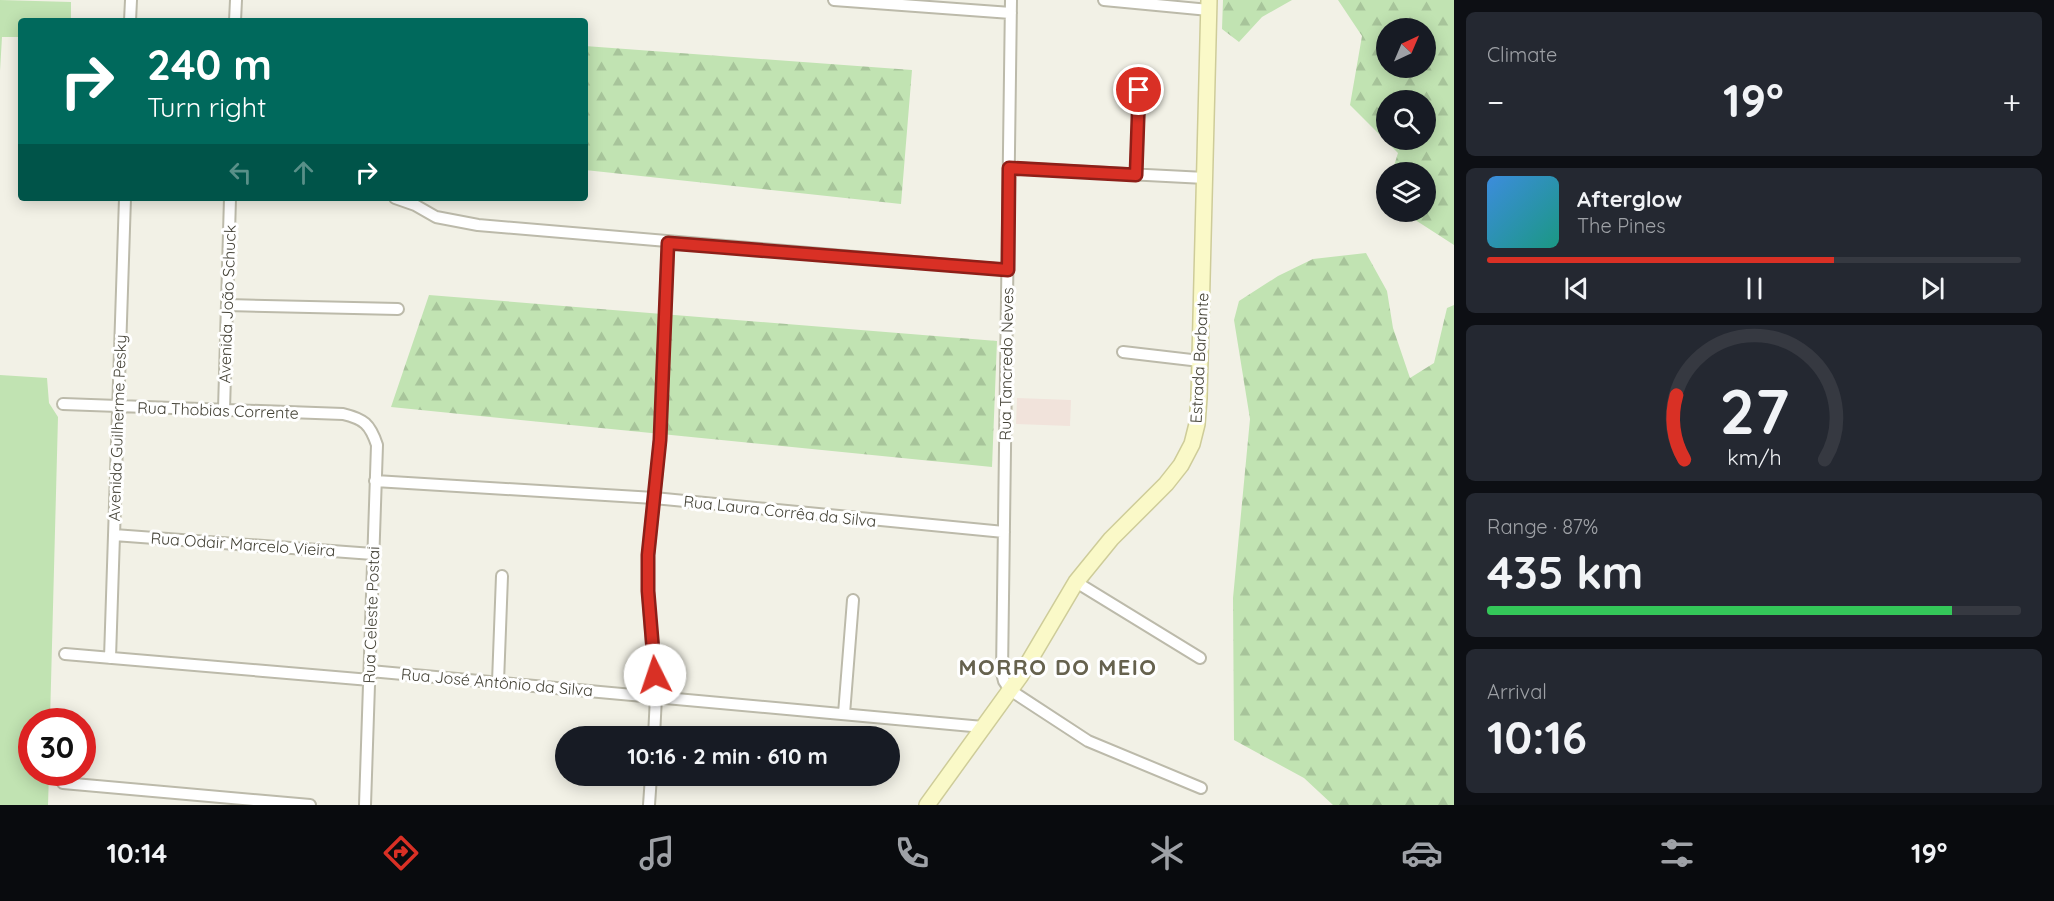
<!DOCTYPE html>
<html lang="en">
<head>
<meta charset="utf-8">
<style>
	body { margin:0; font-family:Quicksand,sans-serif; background:#242831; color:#f1f3f6; height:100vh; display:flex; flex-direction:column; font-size:22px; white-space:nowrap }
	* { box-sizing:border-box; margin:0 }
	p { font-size:20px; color:#9ea1a6 }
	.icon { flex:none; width:33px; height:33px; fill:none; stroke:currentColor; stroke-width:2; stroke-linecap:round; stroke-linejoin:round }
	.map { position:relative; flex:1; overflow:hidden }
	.sheet { display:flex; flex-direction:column; gap:12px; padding:12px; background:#0d0f14; width:600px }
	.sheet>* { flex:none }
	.hud { position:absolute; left:18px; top:18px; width:570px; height:183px; border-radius:6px; box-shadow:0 3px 15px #0003; background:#00695c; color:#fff; overflow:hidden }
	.needle { width:39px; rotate:44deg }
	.tools { position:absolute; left:1376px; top:18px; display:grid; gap:12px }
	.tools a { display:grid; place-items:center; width:60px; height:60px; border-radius:50%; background:#171b24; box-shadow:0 3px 15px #0003; font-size:30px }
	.speed { position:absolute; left:18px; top:708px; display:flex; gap:12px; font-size:30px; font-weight:700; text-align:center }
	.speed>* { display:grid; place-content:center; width:78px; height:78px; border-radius:50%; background:#171b24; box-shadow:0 3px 15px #0003; line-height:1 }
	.speed .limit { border:9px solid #d22; background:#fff; color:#111 }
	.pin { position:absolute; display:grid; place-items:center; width:51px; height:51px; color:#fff; margin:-26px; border:3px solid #fff; border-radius:50%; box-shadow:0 2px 6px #0007 }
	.me { position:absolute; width:66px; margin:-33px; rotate:356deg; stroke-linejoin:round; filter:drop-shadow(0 0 4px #0008) }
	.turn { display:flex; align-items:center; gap:21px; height:126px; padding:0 30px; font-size:27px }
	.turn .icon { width:78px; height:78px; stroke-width:2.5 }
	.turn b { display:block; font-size:42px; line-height:51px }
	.lanes { display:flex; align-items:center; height:57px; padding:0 30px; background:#0003; justify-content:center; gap:30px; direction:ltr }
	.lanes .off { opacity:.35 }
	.big { font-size:45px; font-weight:700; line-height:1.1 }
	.sheet .widget { flex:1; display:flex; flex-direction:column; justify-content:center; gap:9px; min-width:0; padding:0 21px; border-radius:9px; background:#242831 }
	.sheet .dial { align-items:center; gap:0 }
	.dial svg { height:156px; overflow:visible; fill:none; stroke:#363941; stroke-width:7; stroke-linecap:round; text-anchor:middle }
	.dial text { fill:#f1f3f6; stroke:none }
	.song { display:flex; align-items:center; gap:18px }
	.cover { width:72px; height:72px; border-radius:9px; background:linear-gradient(135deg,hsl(210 70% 55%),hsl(170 70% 35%)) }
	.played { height:6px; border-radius:3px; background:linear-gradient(90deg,#d93025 65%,#363941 65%) }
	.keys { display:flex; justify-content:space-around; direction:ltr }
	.heat { display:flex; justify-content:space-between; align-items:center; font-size:33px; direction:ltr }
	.charge { height:9px; border-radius:4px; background:linear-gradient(90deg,#34c759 87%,#363941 0) }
	.trip { position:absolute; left:555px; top:726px; width:345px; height:60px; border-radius:30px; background:#171b24; box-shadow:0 3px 15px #0003; font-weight:700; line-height:60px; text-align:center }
	.tab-bar { display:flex; height:96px; justify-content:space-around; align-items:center; background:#090b0e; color:#9ea1a6 }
	.tab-bar .icon { width:42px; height:42px }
	.tab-bar .selected { color:#d93025 }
	.tab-bar b { font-size:27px; color:#f1f3f6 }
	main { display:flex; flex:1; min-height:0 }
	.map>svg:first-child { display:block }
</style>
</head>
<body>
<main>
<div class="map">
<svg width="1454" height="805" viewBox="0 0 1454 805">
	<defs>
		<pattern id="forest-firs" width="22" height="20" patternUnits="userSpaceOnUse" patternTransform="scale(1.5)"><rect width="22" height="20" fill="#c1e3b2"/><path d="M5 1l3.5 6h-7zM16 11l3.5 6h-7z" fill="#a7c49a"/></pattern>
	</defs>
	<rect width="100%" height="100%" fill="#f2f1e6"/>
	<path fill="#f1e3db" d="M1017 398 1071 400 1070 426 1016 424Z"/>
	<path fill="#c1e3b2" d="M0 0 71 2V21H21V37H2L0 71Z
		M0 375 47 378 49 403 58 417 50 721 32 722V772L49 773 48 805H0Z"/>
	<path fill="url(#forest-firs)" fill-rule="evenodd" d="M1223 0H1292L1262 17 1239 42 1222 29Z
		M1338 0H1454V245L1406 214 1387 212H1425V172H1392L1398 153 1350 105 1362 36ZM1425 28V68H1386V28ZM1425 100V140H1386V100Z
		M585 46 912 70 901 204 585 170Z
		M1366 253 1387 291 1393 328 1410 378 1434 363 1447 308 1454 305V805H1333L1304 778 1234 740 1233 598 1250 419 1234 320 1239 301 1278 276 1313 259Z
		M429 295 997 341 992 467 391 407Z"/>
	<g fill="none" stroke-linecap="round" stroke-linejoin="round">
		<g stroke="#bcbaaa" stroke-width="14">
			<path id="minor" d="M834 0 1011 13
				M1011 0 1002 673 1004 681 1010 690 1088 741 1201 788
				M1104 0 1209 10
				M130 21 131 0
				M235 21 236 0
				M1009 168 1205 178
				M1136 175 1139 90
				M395 198 415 205 436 217 478 225 1008 270
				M227 305 398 309
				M1123 352 1200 361
				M63 404 343 414C364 419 370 424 377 445L365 805
				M224 410 230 198
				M375 481 654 498 1004 532
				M114 535 373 554
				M1076 582 1200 658
				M65 654 370 680
				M110 658 125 198
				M370 671 983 727
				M498 682 502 576
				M844 714 853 600
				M654 736 656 697 648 591V555L660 440 668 243
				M63 783 310 805
				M649 805 651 776"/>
		</g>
		<g stroke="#cecc99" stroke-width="18">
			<path id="secondary" d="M927 805 1021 675 1076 582 1111 539 1166 484 1181 465 1192 444 1197 424 1199 398 1209 0"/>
		</g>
		<use href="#minor" stroke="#fff" stroke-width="10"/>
		<use href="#secondary" stroke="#faf9c8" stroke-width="15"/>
	</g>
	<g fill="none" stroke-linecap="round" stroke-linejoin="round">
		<g stroke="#8d1f18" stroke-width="15">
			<path id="route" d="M655 675 648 591V555L660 440 668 243 1008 270 1009 168 1136 175 1139 90"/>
		</g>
		<use href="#route" stroke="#d93025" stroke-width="10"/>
	</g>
	<g text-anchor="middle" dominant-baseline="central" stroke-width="6" stroke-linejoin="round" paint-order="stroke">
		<g font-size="16" fill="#444236" stroke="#fff">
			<text transform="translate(227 304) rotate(-88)">Avenida João Schuck</text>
			<text transform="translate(1199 358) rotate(-87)">Estrada Barbante</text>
			<text transform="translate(1006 364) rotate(-89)">Rua Tancredo Neves</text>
			<text transform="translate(218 410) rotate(2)">Rua Thobias Corrente</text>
			<text transform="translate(117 428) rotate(-88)">Avenida Guilherme Pesky</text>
			<text transform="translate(780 511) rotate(6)">Rua Laura Corrêa da Silva</text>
			<text transform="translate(243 544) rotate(4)">Rua Odair Marcelo Vieira</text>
			<text transform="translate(371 615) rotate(-88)">Rua Celeste Postai</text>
			<text transform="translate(497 682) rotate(5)">Rua José Antônio da Silva</text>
		</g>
		<g font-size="22" font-weight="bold" letter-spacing="1.5" fill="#66624e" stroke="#fff">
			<text x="1058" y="667">MORRO DO MEIO</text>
		</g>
	</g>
</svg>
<div class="tools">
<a><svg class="needle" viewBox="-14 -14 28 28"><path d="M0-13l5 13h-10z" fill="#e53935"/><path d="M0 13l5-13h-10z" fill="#9ea1a6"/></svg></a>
<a><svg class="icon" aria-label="search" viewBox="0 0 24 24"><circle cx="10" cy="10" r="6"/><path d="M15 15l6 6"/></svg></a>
<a><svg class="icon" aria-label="layers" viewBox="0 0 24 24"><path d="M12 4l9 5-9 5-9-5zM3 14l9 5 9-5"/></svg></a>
</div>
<div class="speed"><div class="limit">30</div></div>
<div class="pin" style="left:1139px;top:90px;background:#d93025"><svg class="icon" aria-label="arrive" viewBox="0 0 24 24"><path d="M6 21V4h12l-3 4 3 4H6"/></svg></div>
<svg class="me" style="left:655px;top:675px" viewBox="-20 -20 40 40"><circle r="19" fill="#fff"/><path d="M0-13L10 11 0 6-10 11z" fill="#d93025"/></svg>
<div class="trip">10:16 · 2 min · 610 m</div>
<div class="hud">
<div class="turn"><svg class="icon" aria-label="right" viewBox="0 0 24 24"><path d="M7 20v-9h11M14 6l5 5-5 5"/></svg><div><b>240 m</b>Turn right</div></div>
<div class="lanes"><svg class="icon off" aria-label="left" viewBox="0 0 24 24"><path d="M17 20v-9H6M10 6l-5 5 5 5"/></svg><svg class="icon off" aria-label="ahead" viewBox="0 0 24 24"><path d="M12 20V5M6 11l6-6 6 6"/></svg><svg class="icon" aria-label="right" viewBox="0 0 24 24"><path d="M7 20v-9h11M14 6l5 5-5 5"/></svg></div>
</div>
</div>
<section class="sheet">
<div class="widget"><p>Climate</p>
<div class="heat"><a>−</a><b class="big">19°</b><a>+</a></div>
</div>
<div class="widget">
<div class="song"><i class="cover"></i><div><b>Afterglow</b><p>The Pines</p></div></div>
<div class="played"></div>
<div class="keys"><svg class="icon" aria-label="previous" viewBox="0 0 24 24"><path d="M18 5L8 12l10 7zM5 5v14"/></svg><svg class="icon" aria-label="pause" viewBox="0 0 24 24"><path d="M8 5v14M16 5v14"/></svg><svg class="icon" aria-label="next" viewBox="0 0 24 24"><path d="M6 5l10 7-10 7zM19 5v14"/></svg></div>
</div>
<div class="widget dial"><svg viewBox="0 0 100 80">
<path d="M14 69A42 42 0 1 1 86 69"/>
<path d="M14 69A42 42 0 0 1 10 36" stroke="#d93025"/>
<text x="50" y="56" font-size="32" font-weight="700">27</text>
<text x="50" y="72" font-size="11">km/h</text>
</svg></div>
<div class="widget"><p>Range · 87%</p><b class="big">435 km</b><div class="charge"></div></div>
<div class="widget"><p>Arrival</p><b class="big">10:16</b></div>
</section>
</main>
<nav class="tab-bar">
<b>10:14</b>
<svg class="icon selected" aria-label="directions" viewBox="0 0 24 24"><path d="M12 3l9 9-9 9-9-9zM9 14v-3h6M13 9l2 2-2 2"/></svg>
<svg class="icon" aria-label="music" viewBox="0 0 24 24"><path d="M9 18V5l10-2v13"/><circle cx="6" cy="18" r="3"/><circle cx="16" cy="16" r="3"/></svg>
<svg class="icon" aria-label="phone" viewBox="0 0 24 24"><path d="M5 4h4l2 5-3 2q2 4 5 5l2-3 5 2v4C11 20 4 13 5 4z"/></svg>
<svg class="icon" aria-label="climate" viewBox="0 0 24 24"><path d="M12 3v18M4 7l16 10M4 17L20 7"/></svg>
<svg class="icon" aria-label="car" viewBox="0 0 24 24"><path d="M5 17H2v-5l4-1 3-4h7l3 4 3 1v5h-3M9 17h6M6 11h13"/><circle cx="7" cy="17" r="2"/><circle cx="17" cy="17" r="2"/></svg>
<svg class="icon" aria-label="filters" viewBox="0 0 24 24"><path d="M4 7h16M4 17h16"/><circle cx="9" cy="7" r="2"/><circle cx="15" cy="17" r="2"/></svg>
<b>19°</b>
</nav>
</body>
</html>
